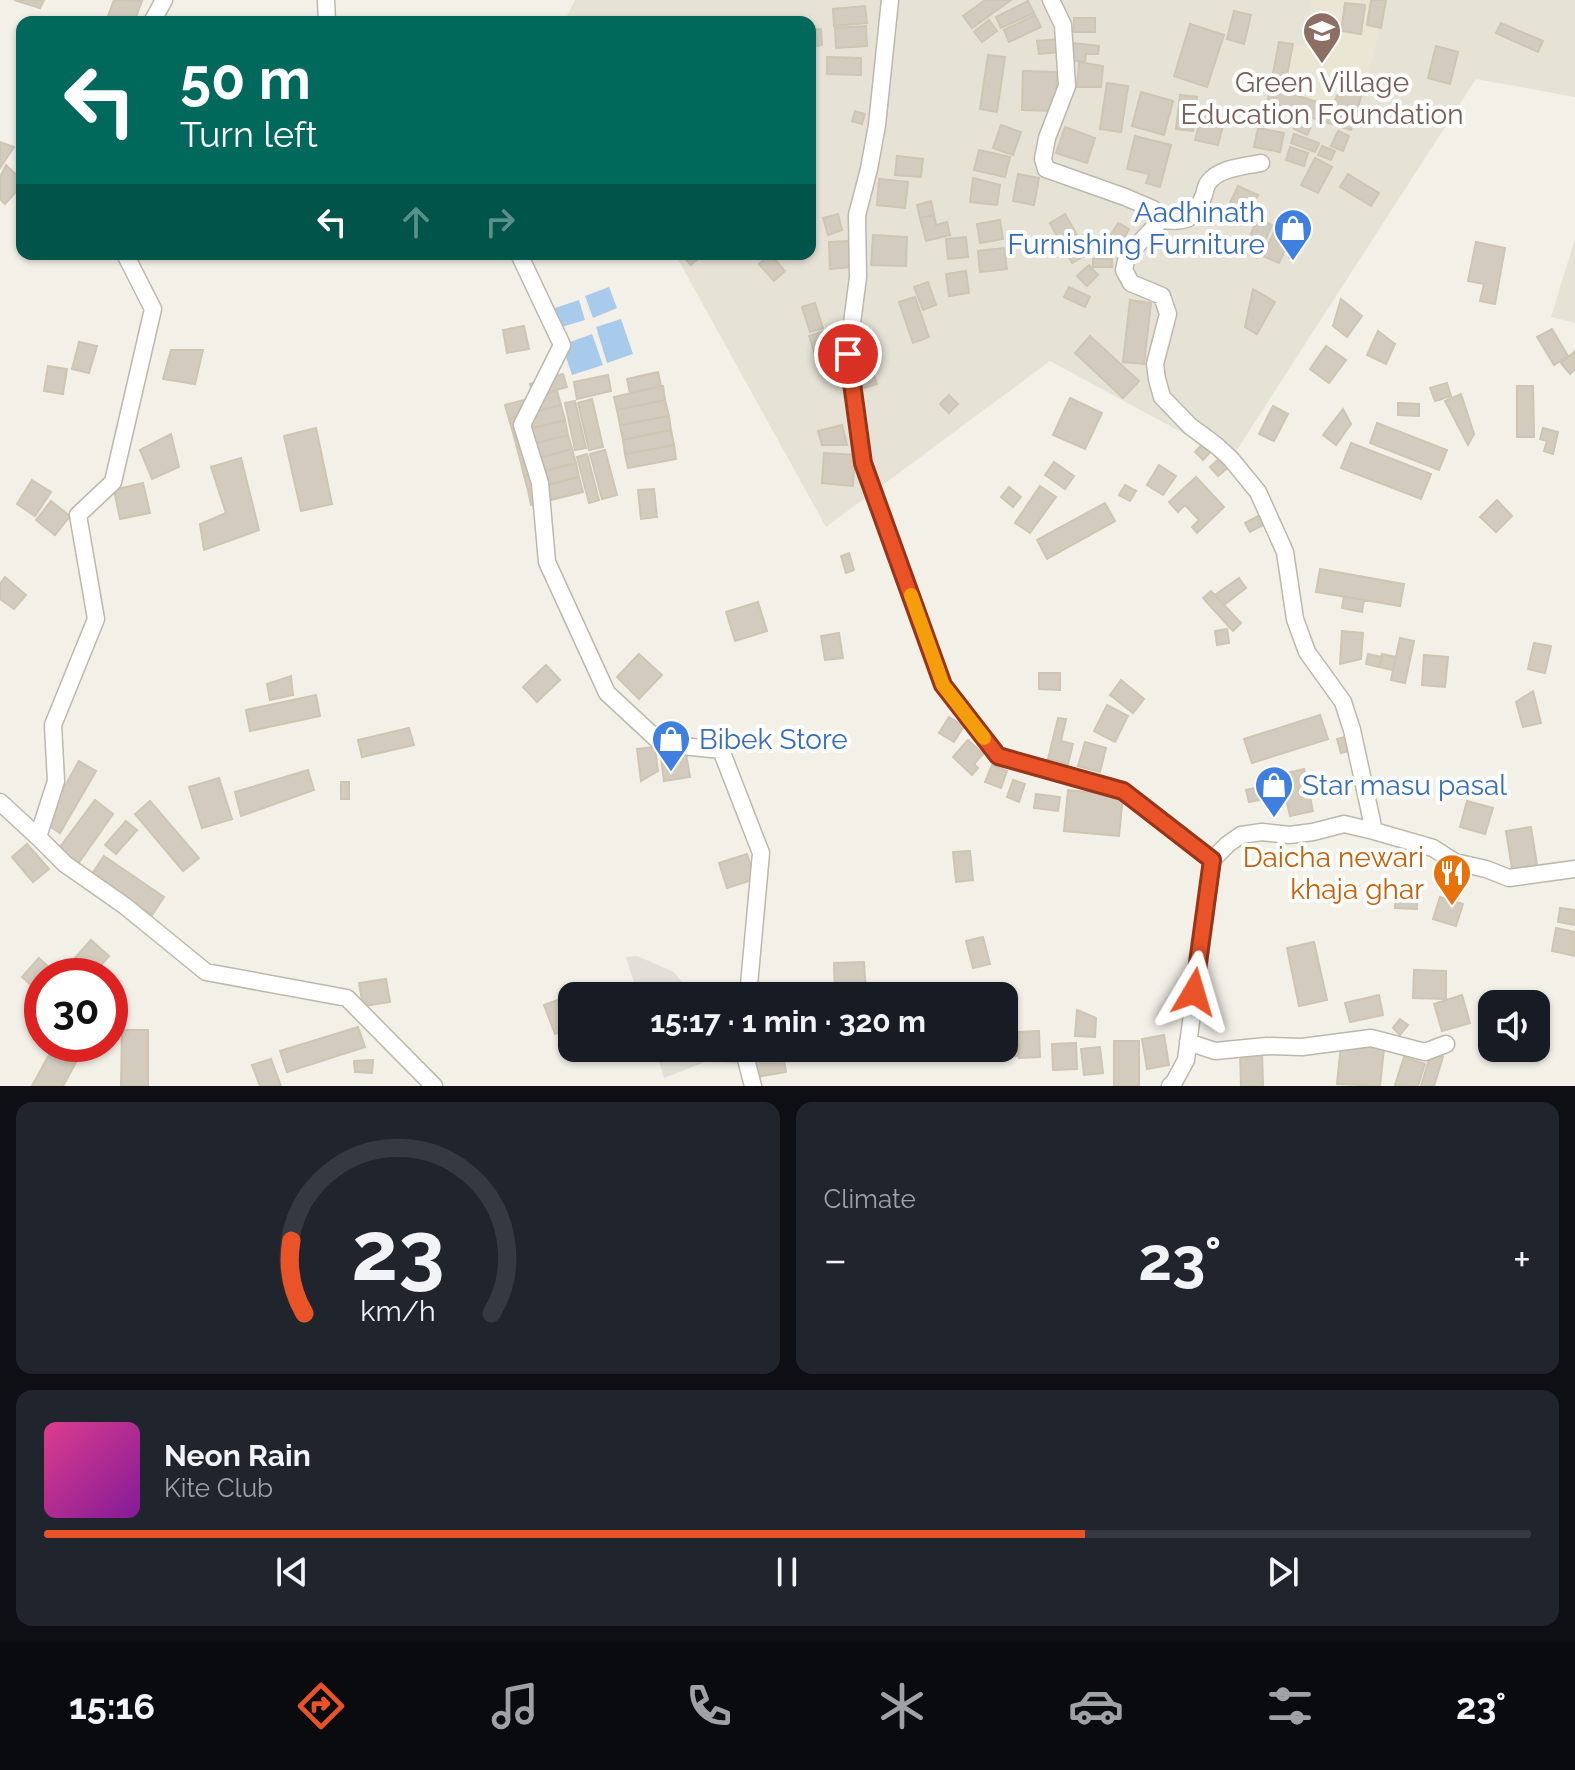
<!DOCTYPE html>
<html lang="en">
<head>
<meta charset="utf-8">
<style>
	body { margin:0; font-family:Raleway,sans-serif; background:#20242c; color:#f1f3f6; height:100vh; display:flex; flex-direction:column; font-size:30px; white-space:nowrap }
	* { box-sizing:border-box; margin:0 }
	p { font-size:26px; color:#9ea1a6 }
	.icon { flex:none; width:44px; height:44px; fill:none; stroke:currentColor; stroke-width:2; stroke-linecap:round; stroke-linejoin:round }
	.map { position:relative; height:1086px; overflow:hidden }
	.sheet { display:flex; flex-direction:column; gap:16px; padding:16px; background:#0d0f14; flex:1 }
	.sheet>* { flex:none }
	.top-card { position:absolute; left:16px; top:16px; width:800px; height:244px; border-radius:16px; box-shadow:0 2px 6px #0004; background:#00695c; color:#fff; overflow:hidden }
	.tools { position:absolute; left:1478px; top:990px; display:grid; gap:16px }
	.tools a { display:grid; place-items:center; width:72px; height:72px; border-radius:16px; background:#171b24; box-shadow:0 2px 6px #0004; font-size:40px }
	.speed { position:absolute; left:24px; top:958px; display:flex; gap:16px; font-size:40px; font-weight:700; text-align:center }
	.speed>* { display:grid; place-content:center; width:104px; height:104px; border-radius:50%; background:#171b24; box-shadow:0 2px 6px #0004; line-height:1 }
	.speed .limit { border:12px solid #d22; background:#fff; color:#111 }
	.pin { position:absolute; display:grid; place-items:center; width:68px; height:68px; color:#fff; margin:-34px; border:4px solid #fff; border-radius:50%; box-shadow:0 2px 8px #0007 }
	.me { position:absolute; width:88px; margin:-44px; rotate:7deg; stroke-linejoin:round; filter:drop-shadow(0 0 6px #0008) }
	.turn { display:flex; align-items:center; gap:28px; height:168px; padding:0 32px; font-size:36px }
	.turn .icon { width:104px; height:104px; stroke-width:2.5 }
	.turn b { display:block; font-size:56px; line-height:68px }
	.lanes { display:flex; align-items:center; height:76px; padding:0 32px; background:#0003; justify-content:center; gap:40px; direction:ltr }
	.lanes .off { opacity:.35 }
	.big { font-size:60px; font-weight:700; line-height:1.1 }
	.sheet .card { flex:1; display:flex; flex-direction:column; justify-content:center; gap:12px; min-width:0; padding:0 28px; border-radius:16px; background:#20242c }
	.sheet .dial { align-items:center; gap:0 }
	.dial svg { height:208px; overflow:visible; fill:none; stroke:#363941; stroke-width:7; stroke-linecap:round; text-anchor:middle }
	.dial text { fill:#f1f3f6; stroke:none }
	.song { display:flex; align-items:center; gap:24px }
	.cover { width:96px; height:96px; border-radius:12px; background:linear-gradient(135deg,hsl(330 70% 55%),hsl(290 70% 35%)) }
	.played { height:8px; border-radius:4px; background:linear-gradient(90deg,#ea5227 70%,#363941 70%) }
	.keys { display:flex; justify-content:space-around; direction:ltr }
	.heat { display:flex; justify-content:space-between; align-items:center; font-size:44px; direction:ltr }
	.sheet .tiles { flex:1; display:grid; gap:16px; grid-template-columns:1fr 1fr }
	.card:last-child { grid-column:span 2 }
	.trip { position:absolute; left:558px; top:982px; width:460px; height:80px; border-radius:16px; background:#171b24; box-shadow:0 2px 6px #0004; font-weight:700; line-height:80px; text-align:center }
	.menu { display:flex; height:128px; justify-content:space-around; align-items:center; background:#090b0e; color:#9ea1a6 }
	.menu .icon { width:56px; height:56px }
	.menu .current { color:#ea5227 }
	.menu b { font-size:36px; color:#f1f3f6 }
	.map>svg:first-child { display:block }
</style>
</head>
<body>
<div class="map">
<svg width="1575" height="1086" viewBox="0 0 1575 1086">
	<rect width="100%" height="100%" fill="#f3f0e8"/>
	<path fill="#e6e2d6" d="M575 0H1575V97L1476 79 1231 459 1050 361 826 527 675 254H810V22H564Z
		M1575 239V323L1551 317Z"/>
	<path fill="#e2dfd9" d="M637 956 674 972 685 986 705 983 714 989 733 984 735 996H638L626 957Z
		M655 1048H740L742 1064 705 1062 664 1078Z"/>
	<path fill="#ebe6d3" d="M1312 0H1386L1381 28 1351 130 1267 104 1279 42 1304 46Z"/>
	<path fill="#a8cbeb" d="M609 287 617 308 593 318 585 296Z
		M579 300 585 320 555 329 549 310Z
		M621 319 633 354 607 363 596 327Z
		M592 334 603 365 572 375 562 345Z"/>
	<path fill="#d3ccbe" stroke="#cec5b2" stroke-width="2" d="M14 0H44L40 8Z
		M114 0 142 1 134 22H123L108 16Z
		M985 0H1011L972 28 963 16Z
		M1371 0H1386L1381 28 1367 25Z
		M1028 1 1034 13 1001 28 996 17Z
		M1345 3 1365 5 1361 34 1341 31Z
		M865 6 867 23 834 26 833 9Z
		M1234 11 1251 15 1244 44 1227 39Z
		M1035 15 1041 27 1009 42 1004 30Z
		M1074 18H1095V32H1074Z
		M989 20 997 31 982 42 974 32Z
		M1501 23 1543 41 1538 52 1496 33Z
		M1190 24 1224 35 1207 87 1174 76Z
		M866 26 867 46 836 48 835 28Z
		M821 29 822 45 810 47V30Z
		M1059 39 1060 52 1039 54 1037 41Z
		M1279 42 1293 44 1284 91 1332 107 1345 78 1365 84 1351 130 1267 104Z
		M1073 43 1099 46 1098 54H1086L1085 61H1073Z
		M1436 46 1458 52 1450 84 1428 78Z
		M988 55 1005 57 997 112 980 109Z
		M827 57 861 58V75L827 74Z
		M1079 62 1103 66 1101 87H1077Z
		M1023 71 1057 72 1056 111 1022 110Z
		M1107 83 1128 86 1121 132 1100 129Z
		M1141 92 1173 101 1164 135 1132 126Z
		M1180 95 1197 97 1193 131 1176 129Z
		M1358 107 1374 112 1370 127 1354 122Z
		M855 111 865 114 862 124 852 121Z
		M1202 113 1225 118 1218 145 1195 140Z
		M1297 121 1311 127 1307 135 1294 129Z
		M1001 125 1021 132 1013 155 993 148Z
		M1065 127 1095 138 1087 163 1056 153Z
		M1258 128 1284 133 1280 152 1254 147Z
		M1338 131 1349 136 1343 151 1331 146Z
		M1294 134 1319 143 1315 152 1291 143Z
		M1135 136 1171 145 1160 187 1146 183 1149 174 1127 169Z
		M0 142 14 147 0 168Z
		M1322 146 1335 151 1331 160 1318 155Z
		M1290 147 1308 153 1304 166 1286 160Z
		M979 150 1010 157 1005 177 974 170Z
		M897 156 923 159 921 177 895 175Z
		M1315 158 1332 167 1318 193 1301 185Z
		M6 165 22 180V185L5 204 0 199V177Z
		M1018 174 1039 178 1034 205 1013 201Z
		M1348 174 1379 193 1371 206 1340 187Z
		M973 178 1000 185 997 205 970 202Z
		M879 179 908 182 905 208 877 205Z
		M1238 186 1258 195 1249 214 1229 205Z
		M931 201 934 215 920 218 917 205Z
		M838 214 842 230 828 235 823 218Z
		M1065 214 1088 254 1072 263 1050 223Z
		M934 215 936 225 947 222 950 235 926 241 920 218Z
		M1281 217 1297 225 1279 263 1263 256Z
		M1258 218 1272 225 1257 258 1243 251Z
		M1000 220 1003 239 980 243 977 224Z
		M1118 223 1129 229 1122 242 1110 236Z
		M873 235 907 237 906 266 871 265Z
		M966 237 968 257 948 259 946 239Z
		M849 241 851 267 830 269 829 242Z
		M1476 242 1505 248 1495 304 1480 301 1484 284 1468 281Z
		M1090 243H1111L1110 253 1090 252Z
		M1004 248 1007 269 980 272 978 251Z
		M681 254H701L702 255 691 265Z
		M770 254 785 271 774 281 759 264Z
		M1093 259H1112V267H1093Z
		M1089 265 1098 275 1087 286 1077 276Z
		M966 271 969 293 949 296 946 274Z
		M928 282 936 305 923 310 914 287Z
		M1069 287 1090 297 1085 307 1064 297Z
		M1253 289 1275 302 1257 334 1245 327Z
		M915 297 929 337 913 343 899 302Z
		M1341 299 1362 316 1347 337 1333 326Z
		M1130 300 1151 303 1144 364 1123 362Z
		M815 303 823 328 810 332 802 307Z
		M524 326 529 349 507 353 503 330Z
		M1552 329 1568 356 1554 365 1537 337Z
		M825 331 833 355 817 360 809 336Z
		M1378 331 1395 344 1386 364 1367 355Z
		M1090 336 1139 381 1123 398 1075 353Z
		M79 342 97 346 89 373 72 369Z
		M1326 346 1346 360 1329 383 1310 369Z
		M171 350H203L195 384 163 379Z
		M1575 351V369L1570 374 1561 363Z
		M869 360 877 384 864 388 856 365Z
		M48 366 67 369 63 394 44 391Z
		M658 372 661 386 630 393 627 379Z
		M563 374 567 387 534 396 530 384Z
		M608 375 611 391 577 399 574 382Z
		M1447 383 1451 396 1435 401 1430 388Z
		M663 386 665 400 617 410 614 397Z
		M1517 386H1533L1534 437H1517Z
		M557 391 561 405 509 419 505 405Z
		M1461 394 1474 434 1468 445 1445 401Z
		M949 395 958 404 949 413 940 404Z
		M1070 398 1102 413 1085 449 1053 435Z
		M592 399 603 447 589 450 578 403Z
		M665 400 669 416 620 425 617 410Z
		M575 401 586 448 575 450 565 403Z
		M1398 403 1419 404V416L1398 415Z
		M561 405 565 420 513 433 509 419Z
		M1273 406 1288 414 1274 441 1259 434Z
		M1343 409 1351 424 1336 445 1323 435Z
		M669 416 671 430 623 440 620 425Z
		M565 420 568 435 517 448 513 433Z
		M1377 423 1447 450 1439 470 1370 443Z
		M842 425 847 445H822L818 431Z
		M316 428 332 504 301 511 284 436Z
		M1543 428 1558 432 1553 454 1544 451 1547 441 1540 439Z
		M671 430 674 445 625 454 623 440Z
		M171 434 179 467 152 479 140 450Z
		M568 435 572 449 521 463 517 448Z
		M1205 441 1214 448 1203 460 1195 452Z
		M1351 443 1431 474 1421 499 1341 468Z
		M674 445 676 459 628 468 625 454Z
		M572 449 576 463 524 476 521 463Z
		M605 450 617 495 602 499 590 454Z
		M824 453 855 455 853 486 822 483Z
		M587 454 599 500 589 503 577 457Z
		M1222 456 1231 465 1218 476 1210 467Z
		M241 458 259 530 204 550 200 524 226 513 211 467Z
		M1054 462 1074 476 1065 489 1045 475Z
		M576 463 579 477 528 490 524 476Z
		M1159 465 1176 476 1163 495 1147 485Z
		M579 477 583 492 531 505 528 490Z
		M1196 477 1224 507 1197 533 1192 527 1199 520 1185 505 1178 512 1169 502Z
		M32 480 51 492 35 516 17 504Z
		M143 483 150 513 120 519 114 490Z
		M1125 485 1136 491 1130 501 1119 495Z
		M1040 486 1056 497 1030 533 1015 523Z
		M1009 487 1021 497 1013 507 1001 497Z
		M654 489 657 517 641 519 638 490Z
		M1497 500 1512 516 1496 532 1480 517Z
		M51 501 70 516 55 535 36 520Z
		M1105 503 1115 521 1047 559 1037 540Z
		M1258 516 1263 525 1250 532 1245 523Z
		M849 553 854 570 846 573 841 556Z
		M1320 569 1404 584 1400 606 1316 592Z
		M5 577 26 595 14 609 0 599V584Z
		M1239 578 1246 588 1224 605 1215 595Z
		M1211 591 1241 623 1233 631 1203 598Z
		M1344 596 1364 600 1362 612 1342 608Z
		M758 602 767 631 735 641 726 612Z
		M1227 629 1229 643 1217 645 1215 631Z
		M1342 631 1363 633 1361 659 1340 664Z
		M839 633 843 658 825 660 821 636Z
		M1400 638 1414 641 1405 683 1391 680Z
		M1534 643 1551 646 1545 673 1528 669Z
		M639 654 662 675 639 699 617 677Z
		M1368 654 1382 657 1379 667 1366 664Z
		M1382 654 1396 657 1393 670 1379 667Z
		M1424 655 1448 657 1445 687 1422 685Z
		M546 665 560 680 537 702 523 687Z
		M1039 673H1060V690L1039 689Z
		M291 676 293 695 270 700 267 684Z
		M1121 680 1144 699 1133 713 1110 695Z
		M1533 691 1541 723 1523 727 1516 702Z
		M316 695 320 716 250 731 246 710Z
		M1107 705 1128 716 1115 742 1094 731Z
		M1320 715 1328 739 1252 763 1244 739Z
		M949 717 964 726 954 742 939 733Z
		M1058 718 1066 719 1061 741 1073 744 1068 764 1048 759Z
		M409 728 414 745 362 757 358 740Z
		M1349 736 1353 750 1341 753 1337 739Z
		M968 740 983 754 974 764 978 768 972 775 953 757Z
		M1085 742 1106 748 1100 772 1078 766Z
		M655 747 658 771 641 781 637 749Z
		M686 754 690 777 664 781 661 758Z
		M79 761 96 771 60 833 44 823Z
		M992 765 1007 771 1001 788 985 782Z
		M1304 769 1313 811 1290 816 1285 794 1265 799 1261 779Z
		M308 770 314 790 241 816 235 792Z
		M219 778 232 819 202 828 189 787Z
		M1013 780 1025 784 1019 802 1007 797Z
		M341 782H349V799H341Z
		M1263 786 1265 799 1249 802 1246 790Z
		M1068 790 1123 796 1119 836 1064 831Z
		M1036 794 1060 797 1058 811 1034 808Z
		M95 800 113 814 78 864 60 847Z
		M150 801 199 858 183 871 135 814Z
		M1467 801 1493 808 1485 834 1460 827Z
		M126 821 137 830 116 854 105 845Z
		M1531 827 1537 865 1512 869 1506 831Z
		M27 844 49 869 33 882 12 857Z
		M970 851 973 880 956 882 953 852Z
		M747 854 755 879 727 888 719 863Z
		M104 856 164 897 152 915 92 874Z
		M1396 885 1418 886 1417 909 1395 908Z
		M1440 897 1463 904 1456 926 1433 919Z
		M1560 908 1575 910V925L1558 922Z
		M1556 928 1575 932V956L1552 951Z
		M983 937 990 964 973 968 966 941Z
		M91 940 109 956 93 974 75 958Z
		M1314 942 1327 1000 1299 1006 1287 948Z
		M39 958 57 975 42 976 41 994 22 977Z
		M864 962 866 992 835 993 834 963Z
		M1414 970 1446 971V999L1413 998Z
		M386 979 390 1002 363 1006 359 983Z
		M581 991 583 996H572V1028L555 1034 544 1005Z
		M1379 995 1383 1015 1350 1022 1345 1003Z
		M1462 995 1470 1023 1442 1031 1434 1004Z
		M1077 1010 1096 1018 1095 1037 1075 1036Z
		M1400 1019 1408 1025 1400 1035 1393 1028Z
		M1015 1025 1017 1056 999 1057V1048H1004V1032Z
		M358 1027 365 1047 287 1072 280 1051Z
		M122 1030H148V1086H121Z
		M1039 1031 1040 1057 1019 1058 1018 1032Z
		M1164 1035 1169 1065 1147 1069 1142 1039Z
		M1114 1041H1139V1086H1114Z
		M1076 1043 1077 1069 1053 1070 1052 1044Z
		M55 1044H86L63 1086H32Z
		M1341 1044 1384 1049 1380 1086 1337 1084Z
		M1100 1047 1103 1073 1084 1075 1081 1049Z
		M751 1048H782L786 1072 756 1077Z
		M1240 1051H1262L1263 1086H1241Z
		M1431 1053 1443 1057 1434 1086H1421Z
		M1404 1057 1425 1064 1418 1086 1395 1085Z
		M271 1059 281 1086H260L252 1065Z
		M373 1060 372 1073 355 1072 354 1061Z"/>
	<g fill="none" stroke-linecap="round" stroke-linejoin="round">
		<g stroke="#bdb8ab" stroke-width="19">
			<path id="minor" d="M326 0 327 22
				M890 0 877 125 869 169 857 215 858 277 848 354 863 463 943 685 998 756 1123 791 1212 860
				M1051 0 1063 25 1067 86 1047 138 1043 159 1046 169 1125 197 1153 209 1161 220 1127 256 1124 270 1131 283 1162 296 1168 314 1155 364 1157 379 1162 397 1190 426 1217 446 1231 459 1258 492 1285 552 1295 619 1307 652 1343 702 1352 730 1374 831 1433 848 1455 862 1486 869 1509 878 1575 869
				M152 22 164 0
				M1161 220C1188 222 1193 221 1204 195 1205 191 1206 186 1208 183 1218 168 1245 166 1261 163
				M125 254 153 309 113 482 78 515 96 619 53 725 56 781 38 837 65 864 125 906 206 972 347 998 434 1086
				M519 254 562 345 522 425 540 483 547 562 607 693 662 744 721 750 761 853 748 996
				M0 802 38 837
				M1188 1042 1215 1051 1267 1046 1302 1047 1371 1038 1425 1052 1446 1044
				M743 1048 753 1086
				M1170 1086 1174 1082 1186 1060 1212 860 1228 844 1241 835 1262 832 1289 835 1313 832 1344 824 1374 831"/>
		</g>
		<use href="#minor" stroke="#fff" stroke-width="16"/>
	</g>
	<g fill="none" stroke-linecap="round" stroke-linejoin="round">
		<g stroke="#983519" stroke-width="20">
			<path id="route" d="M848 354 863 463 943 685 998 756 1123 791 1212 860 1194 992"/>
		</g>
		<use href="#route" stroke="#ea5227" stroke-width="14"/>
		<path stroke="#f59e0b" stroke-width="14" d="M911 595 943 685 984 738"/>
	</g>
	<defs>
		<g id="school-pin" transform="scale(2)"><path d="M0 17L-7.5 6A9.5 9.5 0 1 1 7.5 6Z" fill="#8d6e63" stroke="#fff"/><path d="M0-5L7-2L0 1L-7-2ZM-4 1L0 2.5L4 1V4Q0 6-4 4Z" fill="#fff"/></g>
		<g id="shop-pin" transform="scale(2)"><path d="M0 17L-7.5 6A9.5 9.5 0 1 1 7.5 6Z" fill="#3f7fe0" stroke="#fff"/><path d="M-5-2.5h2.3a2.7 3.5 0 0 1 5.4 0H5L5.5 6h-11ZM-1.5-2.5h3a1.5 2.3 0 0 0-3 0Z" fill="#fff"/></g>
		<g id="restaurant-pin" transform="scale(2)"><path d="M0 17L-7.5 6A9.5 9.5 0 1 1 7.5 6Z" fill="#e8710a" stroke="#fff"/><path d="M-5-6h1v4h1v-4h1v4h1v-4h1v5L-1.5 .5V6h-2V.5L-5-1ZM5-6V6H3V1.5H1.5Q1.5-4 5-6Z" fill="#fff"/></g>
	</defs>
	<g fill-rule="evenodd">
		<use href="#school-pin" x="1322" y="31"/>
		<use href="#shop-pin" x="1293" y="228"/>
		<use href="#shop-pin" x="671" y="739"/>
		<use href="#shop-pin" x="1274" y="785"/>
		<use href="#restaurant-pin" x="1452" y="873"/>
	</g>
	<g text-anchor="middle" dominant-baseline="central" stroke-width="8" stroke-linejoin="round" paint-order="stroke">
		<g font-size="28" fill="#785e54" stroke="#fff">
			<text x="1322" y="82">Green Village<tspan x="1322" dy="32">Education Foundation</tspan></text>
		</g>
		<g font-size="28" fill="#366cbe" stroke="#fff" text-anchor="start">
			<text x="1265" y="212" text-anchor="end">Aadhinath<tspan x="1265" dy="32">Furnishing Furniture</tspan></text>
			<text x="699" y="739">Bibek Store</text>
			<text x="1302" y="785">Star masu pasal</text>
		</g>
		<g font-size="28" fill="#c56008" stroke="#fff" text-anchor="end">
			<text x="1424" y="857">Daicha newari<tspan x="1424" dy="32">khaja ghar</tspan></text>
		</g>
	</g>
</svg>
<div class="tools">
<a><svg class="icon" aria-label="sound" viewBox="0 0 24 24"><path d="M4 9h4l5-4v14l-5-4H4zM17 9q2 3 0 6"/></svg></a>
</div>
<div class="speed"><div class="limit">30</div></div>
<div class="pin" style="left:848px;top:354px;background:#d93025"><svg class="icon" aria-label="arrive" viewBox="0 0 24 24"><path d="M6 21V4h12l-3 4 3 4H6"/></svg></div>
<svg class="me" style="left:1194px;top:992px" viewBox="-20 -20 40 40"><path d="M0-17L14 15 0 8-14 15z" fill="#ea5227" stroke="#fff" stroke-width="4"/></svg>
<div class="trip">15:17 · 1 min · 320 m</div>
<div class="top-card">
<div class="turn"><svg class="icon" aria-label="left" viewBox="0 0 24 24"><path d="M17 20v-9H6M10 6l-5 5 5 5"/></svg><div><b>50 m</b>Turn left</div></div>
<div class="lanes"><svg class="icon" aria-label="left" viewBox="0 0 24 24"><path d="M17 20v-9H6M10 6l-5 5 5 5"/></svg><svg class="icon off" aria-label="ahead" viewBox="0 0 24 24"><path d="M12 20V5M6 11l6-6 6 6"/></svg><svg class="icon off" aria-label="right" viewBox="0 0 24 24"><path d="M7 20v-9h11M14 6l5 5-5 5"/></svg></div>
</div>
</div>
<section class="sheet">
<div class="tiles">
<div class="card dial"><svg viewBox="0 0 100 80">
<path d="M14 69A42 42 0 1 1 86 69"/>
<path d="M14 69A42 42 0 0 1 9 41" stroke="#ea5227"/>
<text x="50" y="56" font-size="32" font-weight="700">23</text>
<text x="50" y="72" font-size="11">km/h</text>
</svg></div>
<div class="card"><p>Climate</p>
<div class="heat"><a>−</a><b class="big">23°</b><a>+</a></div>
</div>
<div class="card">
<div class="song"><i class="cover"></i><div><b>Neon Rain</b><p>Kite Club</p></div></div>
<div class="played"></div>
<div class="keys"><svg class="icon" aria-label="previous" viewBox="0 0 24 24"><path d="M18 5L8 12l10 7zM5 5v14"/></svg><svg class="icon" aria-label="pause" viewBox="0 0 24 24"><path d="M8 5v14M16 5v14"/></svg><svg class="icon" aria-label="next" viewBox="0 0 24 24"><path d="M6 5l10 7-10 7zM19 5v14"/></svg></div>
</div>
</div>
</section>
<nav class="menu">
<b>15:16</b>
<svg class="icon current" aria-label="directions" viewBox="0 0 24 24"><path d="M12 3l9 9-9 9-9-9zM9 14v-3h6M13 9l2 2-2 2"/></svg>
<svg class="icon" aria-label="music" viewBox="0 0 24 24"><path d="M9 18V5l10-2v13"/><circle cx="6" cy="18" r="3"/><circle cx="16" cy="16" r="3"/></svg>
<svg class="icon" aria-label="phone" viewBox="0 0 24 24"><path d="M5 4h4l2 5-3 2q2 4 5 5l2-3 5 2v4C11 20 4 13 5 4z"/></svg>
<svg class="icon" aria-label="climate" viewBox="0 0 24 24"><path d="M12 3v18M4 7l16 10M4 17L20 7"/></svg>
<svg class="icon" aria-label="car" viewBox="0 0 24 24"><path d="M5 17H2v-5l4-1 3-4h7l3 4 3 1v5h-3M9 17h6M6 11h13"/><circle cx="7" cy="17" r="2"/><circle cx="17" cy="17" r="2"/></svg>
<svg class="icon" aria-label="filters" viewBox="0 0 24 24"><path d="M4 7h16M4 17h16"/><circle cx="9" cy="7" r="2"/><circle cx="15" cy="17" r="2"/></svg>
<b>23°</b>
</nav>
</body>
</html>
